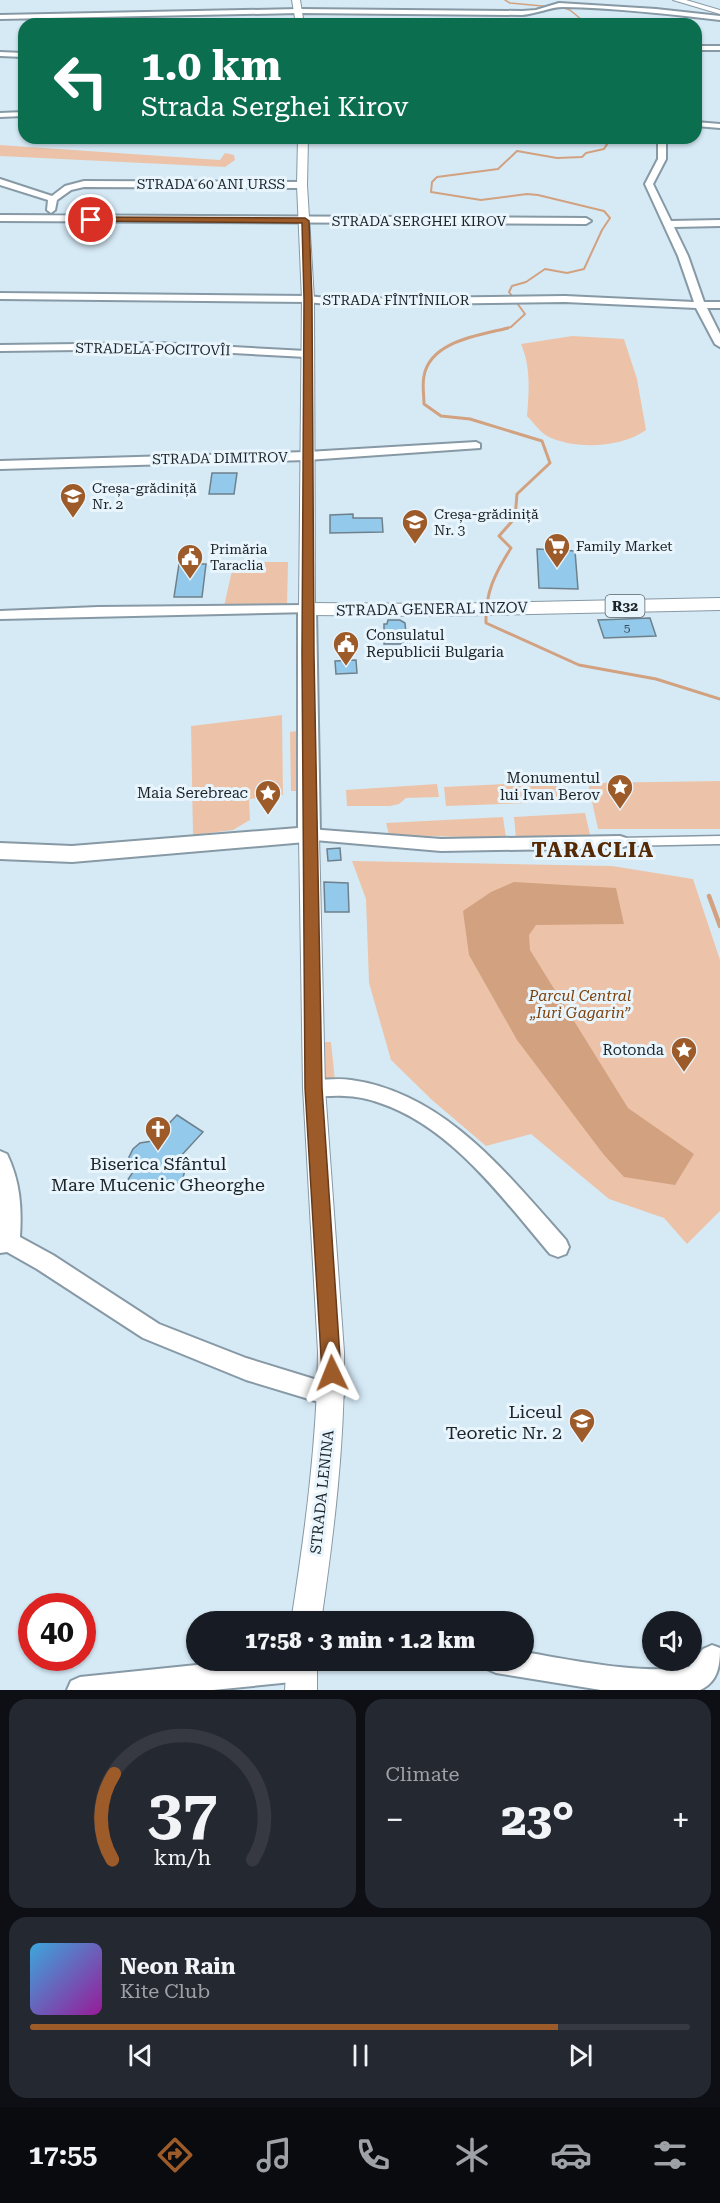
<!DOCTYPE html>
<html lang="en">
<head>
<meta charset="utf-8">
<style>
	body { margin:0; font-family:"Roboto Serif",serif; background:#242831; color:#f1f3f6; height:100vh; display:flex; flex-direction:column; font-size:22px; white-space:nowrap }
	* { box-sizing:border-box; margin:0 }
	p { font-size:20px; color:#9ea1a6 }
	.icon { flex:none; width:33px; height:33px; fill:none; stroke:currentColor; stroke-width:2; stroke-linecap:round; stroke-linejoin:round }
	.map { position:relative; height:1690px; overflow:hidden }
	.drawer { display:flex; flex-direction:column; gap:9px; padding:9px; background:#0d0f14; flex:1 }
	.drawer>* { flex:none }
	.guide { position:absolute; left:18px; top:18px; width:684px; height:126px; border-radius:18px; box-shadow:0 2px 4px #0004; background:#0b6e4f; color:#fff; overflow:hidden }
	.controls { position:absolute; left:642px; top:1611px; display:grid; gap:12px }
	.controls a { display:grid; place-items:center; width:60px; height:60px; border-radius:50%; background:#171b24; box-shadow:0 2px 4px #0004; font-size:30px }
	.speed { position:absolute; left:18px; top:1593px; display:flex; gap:12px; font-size:30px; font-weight:700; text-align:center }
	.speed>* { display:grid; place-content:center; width:78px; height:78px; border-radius:50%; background:#171b24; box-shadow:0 2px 4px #0004; line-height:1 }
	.speed .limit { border:9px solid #d22; background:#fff; color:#111 }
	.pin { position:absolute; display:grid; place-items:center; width:51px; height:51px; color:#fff; margin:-26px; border:3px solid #fff; border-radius:50%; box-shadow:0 2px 6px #0007 }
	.me { position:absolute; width:66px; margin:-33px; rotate:358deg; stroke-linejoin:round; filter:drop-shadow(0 0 4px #0008) }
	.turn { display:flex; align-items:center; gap:21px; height:126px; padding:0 24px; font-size:27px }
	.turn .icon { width:78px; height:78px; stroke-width:2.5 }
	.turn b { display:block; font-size:42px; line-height:51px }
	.big { font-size:45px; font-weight:800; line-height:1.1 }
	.drawer .widget { flex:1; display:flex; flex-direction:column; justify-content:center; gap:9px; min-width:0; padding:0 21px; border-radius:18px; background:#242831 }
	.drawer .dial { align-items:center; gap:0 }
	.dial svg { height:156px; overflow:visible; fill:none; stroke:#363941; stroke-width:7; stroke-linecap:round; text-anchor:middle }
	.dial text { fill:#f1f3f6; stroke:none }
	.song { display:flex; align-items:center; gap:18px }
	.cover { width:72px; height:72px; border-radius:9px; background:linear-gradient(135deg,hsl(200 70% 55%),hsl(300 70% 35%)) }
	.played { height:6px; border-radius:3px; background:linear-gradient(90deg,#9d5b29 80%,#363941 80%) }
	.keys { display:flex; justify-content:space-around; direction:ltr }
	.heat { display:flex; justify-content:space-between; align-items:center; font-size:33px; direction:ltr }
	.drawer .tiles { flex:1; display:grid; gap:9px; grid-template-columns:1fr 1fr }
	.widget:last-child { grid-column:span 2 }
	.trip { position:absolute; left:186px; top:1611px; width:348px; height:60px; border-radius:30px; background:#171b24; box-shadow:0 2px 4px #0004; font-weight:800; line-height:60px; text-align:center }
	.dock { display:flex; height:96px; justify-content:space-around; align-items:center; background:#090b0e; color:#9ea1a6 }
	.dock .icon { width:42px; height:42px }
	.dock .active { color:#9d5b29 }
	.dock b { font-size:27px; color:#f1f3f6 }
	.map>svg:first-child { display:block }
</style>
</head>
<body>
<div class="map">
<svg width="720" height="1690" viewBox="0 0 720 1690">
	<rect width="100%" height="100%" fill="#d6eaf6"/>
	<path fill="#ecc3a8" d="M0 145 220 160 225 153 234 155 235 160 225 167 0 156Z
		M572 336 624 339 637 379 646 430C621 448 574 450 547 436 540 432 533 422 527 416 529 392 531 367 521 344Z
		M234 562H288L287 607 224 606Z
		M282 715 283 795 249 799 250 820 233 830 193 835 191 726Z
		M297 731 298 791H291L290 732Z
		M565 781 568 797 533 799 528 803 446 806 444 787Z
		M720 781V829H598L588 783Z
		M437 784 439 797 406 798 399 804 390 806H347L346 790Z
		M585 813 591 839 516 838 514 817Z
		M503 817 506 838 389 835 386 823Z
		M352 861 612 866 693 879 720 960V1211L687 1244 664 1218 609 1199 531 1134 486 1146 432 1100 391 1060 369 983 366 899Z
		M321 1042H331L335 1081 324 1082Z"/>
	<path fill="#d2a180" d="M514 882 616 888 624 924 536 925 529 935 530 950 628 1108 694 1154 675 1185 624 1177 604 1155 517 1040 469 955 463 911 491 892Z"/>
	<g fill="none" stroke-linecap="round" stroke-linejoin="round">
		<path stroke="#d2a180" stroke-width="1.5" d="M505 0 510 3 564 8 570 10 582 20 597 24
			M595 138 607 144 606 146"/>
		<path stroke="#d2a180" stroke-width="2" d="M503 329 511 327 525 314 509 292 512 286 526 282 545 269 567 273 584 269 602 230 610 218 604 211 538 195 527 194 481 200 431 192 432 182 437 177 498 169 517 151 557 158 582 157 586 153 604 149 607 144"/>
		<path stroke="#d2a180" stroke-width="3" d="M508 328C480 335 430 341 424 376 422 385 424 395 424 404L441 416 470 419 542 441 550 463 517 494 515 518 499 536 511 548C495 573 485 593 486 623L579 665 656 679 720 699"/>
		<path stroke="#d2a180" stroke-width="4.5" d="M709 896 720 926"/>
	</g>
	<path fill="#93c9eb" stroke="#6e808b" stroke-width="1.5" d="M212 473H237L234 494H209Z
		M353 514V518H382L383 532 330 533V515Z
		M537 549 575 551 578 589 539 588Z
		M179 564H206L202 597H174Z
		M650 618 656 636 604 638 598 620Z
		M388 620H400L405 623 407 644H384V624H387Z
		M356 660 357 673 336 674 335 661Z
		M340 848 341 860 328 861 327 849Z
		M324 882 348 883 349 912H325Z
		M177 1115 203 1132 179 1158 186 1167 182 1181 170 1187 157 1180 144 1192 129 1189 127 1181 135 1169 130 1165 129 1157 133 1149 140 1143 152 1141Z"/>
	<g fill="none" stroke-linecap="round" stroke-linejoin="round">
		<g stroke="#8699a5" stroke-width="3">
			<path id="pedestrian" d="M720 836V844L620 846 614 842 620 838Z"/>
		</g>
		<g stroke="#8699a5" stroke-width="4">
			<path id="minor" d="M559 3 656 9 720 16V20C668 14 615 8 563 7 550 7 536 14 522 15L299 13 0 19V15L299 9 522 11 536 10Z
				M696 46H720V50H696Z
				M0 52 24 53V57L0 56Z
				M24 112V116L0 117V113Z
				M696 122 720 124V128L696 126Z
				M658 138H666V159L653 184 671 221 720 220V226L674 227 688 256 704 302H720V308H707L720 334V347L715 344 696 308 565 302 336 305 308 302 0 299V293L308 296 336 299 565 296 694 302 678 256 645 184 658 159Z
				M0 179 52 196 65 186 84 181 302 182 306 185 302 188 84 187 71 190 57 200 55 210 51 213 47 210 48 200 0 185Z
				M0 215 586 218 591 221 586 224 0 221Z
				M159 343 306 351 311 354 306 357 159 349 0 351V345Z
				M476 442 480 444V448L307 460 0 469V461L307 452Z
				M307 605 314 609 312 612 0 619V611L98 607Z
				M309 829 441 839 620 836 626 838 628 842 626 846 620 848 441 851 303 839 301 835 303 831Z
				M314 1080C326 1080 339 1078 351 1080 445 1093 507 1174 566 1240L569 1247 566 1254 558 1257 550 1254C503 1199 452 1127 380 1103 369 1099 355 1096 344 1096 331 1095 319 1098 307 1094L304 1088 307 1082Z
				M0 1151 7 1154C20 1181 22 1207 20 1237L53 1255 159 1324 246 1358 340 1387 344 1395 340 1403 332 1406 246 1380 143 1338 37 1269 7 1252 0 1253Z
				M712 1645 720 1648C720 1666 718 1682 700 1690H601L496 1673 487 1669 483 1660H524V1652C572 1660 641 1675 689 1667L703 1649Z
				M245 1660H312L315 1668 311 1677 302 1681 213 1690H67L71 1681 80 1677Z"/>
		</g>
		<g stroke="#8699a5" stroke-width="2">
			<path id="tertiary" d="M292 0H300L304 24H296Z
				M673 0H686L720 10V14Z
				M298 138H308L307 185 314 299 315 609 307 614 299 609 302 299 297 185Z
				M309 828 316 830 319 835 325 1088 344 1352C345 1443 334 1532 321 1622H291C305 1532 317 1443 318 1352L303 1088 299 835 302 830Z
				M287 1660H317V1690H285Z"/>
		</g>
		<g stroke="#8699a5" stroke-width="4">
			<path id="secondary" d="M307 603 314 605 316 609 320 835 317 841 72 862 0 859V843L72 846 298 828V609L300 605Z"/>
		</g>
		<g stroke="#8699a5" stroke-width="2">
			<path id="primary" d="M720 598V610L441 616 307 615 300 613 296 609 300 605 307 603 441 604Z"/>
		</g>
		<use href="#pedestrian" fill="#fff" fill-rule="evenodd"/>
		<use href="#minor" fill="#fff" fill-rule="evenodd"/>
		<use href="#tertiary" fill="#fff" fill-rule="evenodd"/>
		<use href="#secondary" fill="#fff" fill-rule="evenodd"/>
		<use href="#primary" fill="#fff" fill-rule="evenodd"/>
	</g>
	<path fill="#9d5b29" stroke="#663b1b" stroke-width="1.5" d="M91 217 305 218 309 221 312 299 314 654 322 1088 341 1373 338 1380 332 1383 325 1380 322 1373 305 1088 302 654 304 299 302 223 89 221 88 220Z"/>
	<defs>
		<g id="school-pin" transform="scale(1.35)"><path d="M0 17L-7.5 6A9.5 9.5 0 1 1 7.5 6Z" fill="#9d5b29" stroke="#e9f5fd"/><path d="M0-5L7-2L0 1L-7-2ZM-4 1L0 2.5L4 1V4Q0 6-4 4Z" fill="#fff"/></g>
		<g id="supermarket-pin" transform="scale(1.35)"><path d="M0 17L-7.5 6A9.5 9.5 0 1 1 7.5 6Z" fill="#9d5b29" stroke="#e9f5fd"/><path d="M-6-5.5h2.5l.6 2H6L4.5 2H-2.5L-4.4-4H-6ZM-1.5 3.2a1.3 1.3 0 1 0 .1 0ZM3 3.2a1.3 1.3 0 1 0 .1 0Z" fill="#fff"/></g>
		<g id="civic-pin" transform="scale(1.35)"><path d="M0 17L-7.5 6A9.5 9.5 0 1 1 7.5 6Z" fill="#9d5b29" stroke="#e9f5fd"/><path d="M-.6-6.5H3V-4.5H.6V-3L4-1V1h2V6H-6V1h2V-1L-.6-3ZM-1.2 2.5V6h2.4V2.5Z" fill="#fff"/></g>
		<g id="sight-pin" transform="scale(1.35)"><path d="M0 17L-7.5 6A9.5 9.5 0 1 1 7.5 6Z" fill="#9d5b29" stroke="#e9f5fd"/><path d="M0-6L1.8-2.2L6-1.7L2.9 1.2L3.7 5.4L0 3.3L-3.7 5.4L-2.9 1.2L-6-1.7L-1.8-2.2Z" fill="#fff"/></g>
		<g id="church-pin" transform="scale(1.35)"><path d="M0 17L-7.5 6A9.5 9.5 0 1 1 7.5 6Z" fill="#9d5b29" stroke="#e9f5fd"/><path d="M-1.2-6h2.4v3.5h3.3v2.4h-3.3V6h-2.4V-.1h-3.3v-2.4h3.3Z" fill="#fff"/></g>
	</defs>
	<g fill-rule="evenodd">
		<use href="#school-pin" x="73" y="496"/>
		<use href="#school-pin" x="415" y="522"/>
		<use href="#supermarket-pin" x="557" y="546"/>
		<use href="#civic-pin" x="190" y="557"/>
		<use href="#civic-pin" x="346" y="644"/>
		<use href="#sight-pin" x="620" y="787"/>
		<use href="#sight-pin" x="268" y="793"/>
		<use href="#sight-pin" x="684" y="1050"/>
		<use href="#church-pin" x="158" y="1129"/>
		<use href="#school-pin" x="582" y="1421"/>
	</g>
	<g text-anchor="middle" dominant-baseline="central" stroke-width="6" stroke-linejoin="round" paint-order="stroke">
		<g font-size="12" fill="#3a4d59">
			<text x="627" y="628">5</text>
		</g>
		<g font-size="14" fill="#1c2428" stroke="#e9f5fd">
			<text x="211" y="184">STRADA 60 ANI URSS</text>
			<text x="419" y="221">STRADA SERGHEI KIROV</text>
			<text x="396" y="300">STRADA FÎNTÎNILOR</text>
			<text transform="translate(153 349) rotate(1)">STRADELA POCITOVÎI</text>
			<text transform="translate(220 458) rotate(-1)">STRADA DIMITROV</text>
		</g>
		<g font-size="14" fill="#1c2428" stroke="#e9f5fd" text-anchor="start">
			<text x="92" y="488">Creșa-grădiniță<tspan x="92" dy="16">Nr. 2</tspan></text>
			<text x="434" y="514">Creșa-grădiniță<tspan x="434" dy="16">Nr. 3</tspan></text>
			<text x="576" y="546">Family Market</text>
			<text x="210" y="549">Primăria<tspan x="210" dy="16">Taraclia</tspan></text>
		</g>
		<rect fill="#e9f5fd" stroke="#5a6368" stroke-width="1.5" x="605.5" y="595" width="39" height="22" rx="4.5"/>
		<g font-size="14" font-weight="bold" fill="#1c2428">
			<text x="625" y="606">R32</text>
		</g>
		<g font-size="15" fill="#1c2428" stroke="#e9f5fd">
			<text transform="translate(432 609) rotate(-1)">STRADA GENERAL INZOV</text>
			<text transform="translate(322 1492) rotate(-84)">STRADA LENINA</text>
		</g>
		<g font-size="15" fill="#1c2428" stroke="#e9f5fd" text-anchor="end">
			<text x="366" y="635" text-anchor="start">Consulatul<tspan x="366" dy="17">Republicii Bulgaria</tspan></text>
			<text x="600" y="778">Monumentul<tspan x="600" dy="17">lui Ivan Berov</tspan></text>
			<text x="248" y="793">Maia Serebreac</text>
			<text x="664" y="1050">Rotonda</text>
		</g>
		<g font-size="15" font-style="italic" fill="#7e410b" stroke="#e9f5fd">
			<text x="580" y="996">Parcul Central<tspan x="580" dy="17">„Iuri Gagarin”</tspan></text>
		</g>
		<g font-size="18" fill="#1c2428" stroke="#e9f5fd">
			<text x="158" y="1163">Biserica Sfântul<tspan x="158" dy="21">Mare Mucenic Gheorghe</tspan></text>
			<text x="562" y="1411" text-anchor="end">Liceul<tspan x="562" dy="21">Teoretic Nr. 2</tspan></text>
		</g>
		<g font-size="21" font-weight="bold" letter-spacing="1.5" fill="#562a04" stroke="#e9f5fd">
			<text x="593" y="850">TARACLIA</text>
		</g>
	</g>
</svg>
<div class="controls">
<a><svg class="icon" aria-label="sound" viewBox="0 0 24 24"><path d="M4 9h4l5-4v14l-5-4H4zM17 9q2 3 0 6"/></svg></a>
</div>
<div class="speed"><div class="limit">40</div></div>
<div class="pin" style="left:91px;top:220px;background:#d93025"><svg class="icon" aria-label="arrive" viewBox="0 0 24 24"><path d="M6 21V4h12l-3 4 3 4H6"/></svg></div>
<svg class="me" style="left:332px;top:1373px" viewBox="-20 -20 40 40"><path d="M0-17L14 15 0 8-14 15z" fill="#9d5b29" stroke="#fff" stroke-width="4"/></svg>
<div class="trip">17:58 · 3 min · 1.2 km</div>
<div class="guide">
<div class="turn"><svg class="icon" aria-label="left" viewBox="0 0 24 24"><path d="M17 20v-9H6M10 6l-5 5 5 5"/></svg><div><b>1.0 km</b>Strada Serghei Kirov</div></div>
</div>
</div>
<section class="drawer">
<div class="tiles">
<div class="widget dial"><svg viewBox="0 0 100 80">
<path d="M14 69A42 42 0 1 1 86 69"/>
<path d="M14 69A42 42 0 0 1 15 25" stroke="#9d5b29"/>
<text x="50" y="56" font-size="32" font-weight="700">37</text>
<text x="50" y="72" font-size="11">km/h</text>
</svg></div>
<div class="widget"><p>Climate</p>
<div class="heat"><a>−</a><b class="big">23°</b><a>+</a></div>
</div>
<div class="widget">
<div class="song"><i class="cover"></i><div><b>Neon Rain</b><p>Kite Club</p></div></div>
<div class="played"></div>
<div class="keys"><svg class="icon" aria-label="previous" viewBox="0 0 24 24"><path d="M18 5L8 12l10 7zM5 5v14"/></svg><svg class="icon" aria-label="pause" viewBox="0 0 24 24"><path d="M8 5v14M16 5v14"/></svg><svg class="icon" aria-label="next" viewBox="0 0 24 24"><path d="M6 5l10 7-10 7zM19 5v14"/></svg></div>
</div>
</div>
</section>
<nav class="dock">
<b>17:55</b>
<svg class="icon active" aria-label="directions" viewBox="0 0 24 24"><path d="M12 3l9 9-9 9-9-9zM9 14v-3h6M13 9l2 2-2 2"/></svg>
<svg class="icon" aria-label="music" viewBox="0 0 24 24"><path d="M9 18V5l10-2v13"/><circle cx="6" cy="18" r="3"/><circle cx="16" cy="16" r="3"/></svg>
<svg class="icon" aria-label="phone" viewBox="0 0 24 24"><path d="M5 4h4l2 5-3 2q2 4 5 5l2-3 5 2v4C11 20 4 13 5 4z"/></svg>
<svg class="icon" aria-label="climate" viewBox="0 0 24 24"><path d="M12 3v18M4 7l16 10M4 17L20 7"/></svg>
<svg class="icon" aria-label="car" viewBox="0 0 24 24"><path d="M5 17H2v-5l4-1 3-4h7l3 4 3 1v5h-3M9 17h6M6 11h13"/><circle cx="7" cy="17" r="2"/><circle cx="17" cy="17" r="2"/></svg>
<svg class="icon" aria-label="filters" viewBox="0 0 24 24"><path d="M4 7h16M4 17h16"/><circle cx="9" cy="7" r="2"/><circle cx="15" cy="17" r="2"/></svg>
</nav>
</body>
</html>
